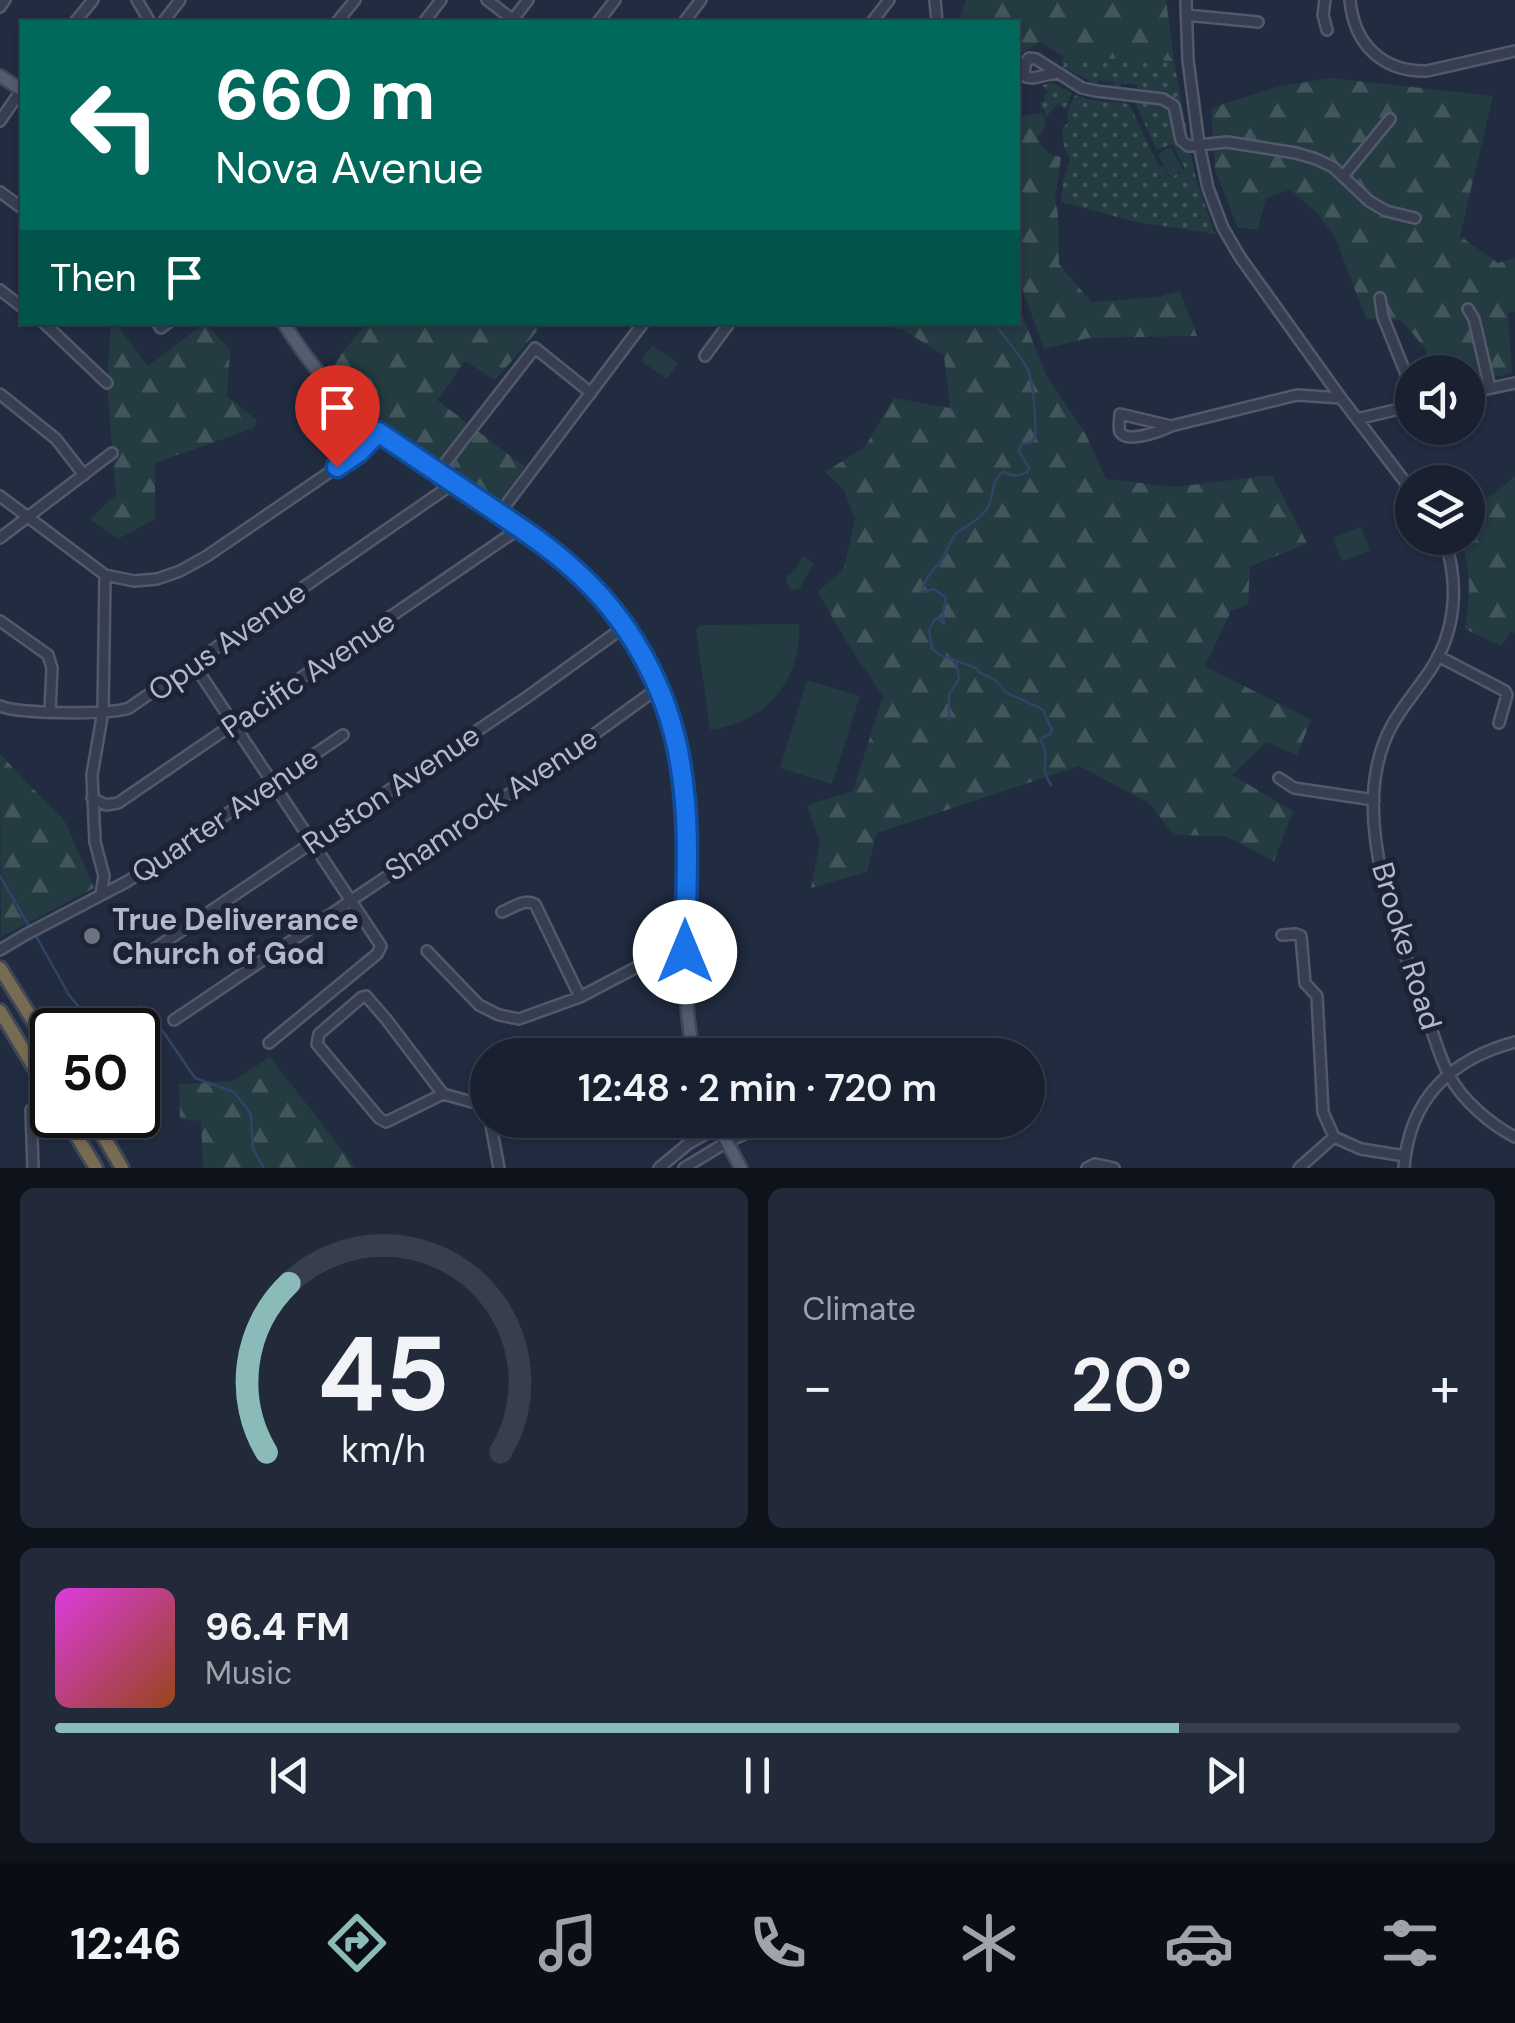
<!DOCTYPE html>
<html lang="en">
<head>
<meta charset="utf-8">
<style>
	body { margin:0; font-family:"DM Sans",sans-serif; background:#222938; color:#f1f3f6; height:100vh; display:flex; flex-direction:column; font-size:38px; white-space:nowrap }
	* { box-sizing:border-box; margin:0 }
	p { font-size:32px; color:#9fa3ab }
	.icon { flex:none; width:55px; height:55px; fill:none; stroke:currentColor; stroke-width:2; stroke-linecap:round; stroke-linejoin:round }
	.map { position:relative; height:1168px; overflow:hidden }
	.drawer { display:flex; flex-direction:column; gap:20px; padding:20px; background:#0e121a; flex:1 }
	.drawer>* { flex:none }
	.guide { position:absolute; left:20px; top:20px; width:1000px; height:305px; border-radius:0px; box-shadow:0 2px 8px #0004,0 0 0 2px #373e4c; background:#00695c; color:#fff; overflow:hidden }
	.tools { position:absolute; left:1395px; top:355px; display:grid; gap:20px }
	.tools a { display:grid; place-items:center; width:90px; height:90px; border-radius:50%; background:#192130; box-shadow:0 2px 8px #0004,0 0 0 2px #373e4c; font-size:50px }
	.speed { position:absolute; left:30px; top:1008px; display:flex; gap:20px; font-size:50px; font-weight:700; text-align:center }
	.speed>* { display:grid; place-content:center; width:130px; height:130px; border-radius:50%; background:#192130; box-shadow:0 2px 8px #0004,0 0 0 2px #373e4c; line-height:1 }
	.speed .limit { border:5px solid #111; border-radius:15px; background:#fff; color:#111 }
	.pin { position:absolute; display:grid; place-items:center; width:85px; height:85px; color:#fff; margin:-102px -42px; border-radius:50% 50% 50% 0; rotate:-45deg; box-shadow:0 0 10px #0007 }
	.pin .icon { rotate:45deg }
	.me { position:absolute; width:110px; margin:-55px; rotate:0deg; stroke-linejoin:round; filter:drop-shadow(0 0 8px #0008) }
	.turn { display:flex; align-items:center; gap:35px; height:210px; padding:0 30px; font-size:45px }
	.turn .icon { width:130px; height:130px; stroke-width:2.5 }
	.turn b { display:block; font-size:70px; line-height:85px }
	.then { display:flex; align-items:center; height:95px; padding:0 30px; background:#0003; gap:20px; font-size:38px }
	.big { font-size:75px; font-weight:600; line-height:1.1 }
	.drawer .widget { flex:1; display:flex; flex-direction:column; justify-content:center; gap:15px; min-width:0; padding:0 35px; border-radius:15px; background:#222938 }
	.drawer .dial { align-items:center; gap:0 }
	.dial svg { height:260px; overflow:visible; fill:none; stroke:#373e4c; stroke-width:7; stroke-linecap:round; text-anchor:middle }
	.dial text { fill:#f1f3f6; stroke:none }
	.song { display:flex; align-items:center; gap:30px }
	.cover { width:120px; height:120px; border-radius:15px; background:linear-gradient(135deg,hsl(300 70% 55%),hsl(20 70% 35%)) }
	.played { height:10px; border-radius:5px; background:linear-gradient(90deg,#8bbbb9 80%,#373e4c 80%) }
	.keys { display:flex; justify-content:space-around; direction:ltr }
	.heat { display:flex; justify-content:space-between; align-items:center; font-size:55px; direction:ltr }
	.drawer .tiles { flex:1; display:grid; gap:20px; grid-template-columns:1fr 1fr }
	.widget:last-child { grid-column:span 2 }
	.trip { position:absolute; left:470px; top:1038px; width:575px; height:100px; border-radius:50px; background:#192130; box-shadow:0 2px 8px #0004,0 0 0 2px #373e4c; font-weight:600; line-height:100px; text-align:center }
	.tabs { display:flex; height:160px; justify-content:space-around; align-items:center; background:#0a0d13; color:#9fa3ab }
	.tabs .icon { width:70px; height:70px }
	.tabs .active { color:#8bbbb9 }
	.tabs b { font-size:45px; color:#f1f3f6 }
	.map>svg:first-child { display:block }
</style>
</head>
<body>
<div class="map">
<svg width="1515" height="1168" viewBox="0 0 1515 1168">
	<defs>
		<pattern id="grass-dots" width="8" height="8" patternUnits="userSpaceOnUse" patternTransform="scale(2.5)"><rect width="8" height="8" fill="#233b41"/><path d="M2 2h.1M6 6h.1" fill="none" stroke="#41555b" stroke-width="1.8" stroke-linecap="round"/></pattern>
		<pattern id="forest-firs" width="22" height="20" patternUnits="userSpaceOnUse" patternTransform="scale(2.5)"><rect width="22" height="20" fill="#233b41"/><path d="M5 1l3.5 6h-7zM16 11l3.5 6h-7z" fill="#41555b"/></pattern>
	</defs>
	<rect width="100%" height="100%" fill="#212c40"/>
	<path fill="url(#grass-dots)" d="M1064 57 1174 61 1188 137 1187 139 1185 135C1177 93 1179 96 1137 92V85L1122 83 1120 89 1113 87V82L1098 80 1097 85H1088L1089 80 1069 70 1066 74 1061 72 1064 64 1061 62Z
		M1053 83 1072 93 1065 109 1058 104 1045 118V109H1042L1040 102 1045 101 1044 97 1048 91 1041 85Z
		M1075 95C1091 102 1111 101 1129 104L1159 167 1163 166 1170 178 1185 169 1172 144 1157 150 1135 103 1166 105 1170 108 1177 142 1187 150 1190 149 1196 179 1215 234 1136 222 1061 202 1063 182 1070 159 1064 146 1062 130 1068 122 1067 112Z"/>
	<path fill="url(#forest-firs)" d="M966 0H1166L1174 61 1064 57 1040 42 1018 55V22H958Z
		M1331 78 1493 96 1460 236 1498 263 1515 258V312L1508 313 1512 373 1468 383V372H1432L1424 347 1401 320 1366 319 1335 237 1314 210 1289 190 1266 198 1258 229 1238 228 1215 170 1211 108 1277 87Z
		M1043 113 1046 126 1038 137C1042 150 1047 154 1061 157L1055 199 1058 214 1059 264 1091 302 1158 297 1180 291 1197 336 1088 338 1044 349 1018 277V116Z
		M1018 312 1022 314 1046 375 1086 435 1106 479 1175 487 1272 475 1307 543 1250 567 1248 605 1231 611 1205 666 1311 720 1297 755 1266 742 1232 775 1293 811 1274 861 1226 836 1174 835 1149 803 1079 766 877 833 867 872 811 888 820 841 807 805 853 791 883 696 849 646 818 592 844 568 855 519 844 490 825 472 865 447 894 398 950 408 944 356 904 330 867 323 1018 322Z
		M111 323H115L148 366 205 323 230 350 227 396 257 420 254 428 155 463V519L118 539 90 519 116 495 107 383Z
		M367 323H544L495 380 465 361 437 400 525 467 499 501 433 458 370 412 329 369Z
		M1515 476V633L1511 631 1501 646 1465 629C1470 593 1472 572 1460 538H1468V515Z
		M0 754 65 822 94 888 1 937Z
		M270 1057 356 1168H203L201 1121 180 1119 179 1084 233 1081Z"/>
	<path fill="#233b41" d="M1171 147 1183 170 1170 177 1158 154Z
		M652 345 678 363 667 379 641 361Z
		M1361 527 1370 551 1342 561 1333 537Z
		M803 556 814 564 800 588 792 590 787 584 786 576 795 570Z
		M799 624C802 680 767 722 710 730L696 630 700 625Z
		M807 680 860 696 832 784 780 768Z"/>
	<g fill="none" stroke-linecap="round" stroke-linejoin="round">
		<path stroke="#314367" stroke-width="2.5" d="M992 322C1005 336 1016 351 1026 366 1034 379 1036 421 1035 437L1032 442 1021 445 1019 451 1029 468 1028 472C1019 477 1012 476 1003 472 990 481 995 494 988 507 981 519 969 524 958 532 949 540 948 550 942 559 933 573 926 573 922 592L934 589 946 598 943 612 944 624 938 618 935 619 929 630 932 649 940 655 976 668 980 673 994 679 1007 693 1038 707 1043 710 1052 730 1050 734 1040 739C1042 743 1045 747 1045 752 1048 767 1039 766 1051 785
			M949 720V694L959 679 956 661
			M0 876 29 926
			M36 936 69 995 98 1030
			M140 1006 162 1030 195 1078 234 1092 251 1114 253 1149 264 1168
			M108 1030 112 1027"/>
		<g stroke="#51596b" stroke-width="14">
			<path id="minor" d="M137 0 150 22
				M487 0 516 22
				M935 0 937 22
				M1186 0 1188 60 1199 145 1208 188 1223 228 1240 257 1341 398 1412 491
				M1325 0 1323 15 1327 30
				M1350 0C1354 44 1382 72 1427 71L1515 51
				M0 7 5 0
				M1186 15 1258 22
				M75 22 93 0
				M163 22 180 0
				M337 22 355 0
				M424 22 441 0
				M511 22 528 0
				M598 22 615 0
				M684 22 701 0
				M872 22 889 0
				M1056 73 1033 78 1026 77C1023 70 1024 64 1029 58L1036 59 1082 88 1096 91 1163 99 1174 106 1181 140 1188 146 1227 142 1296 153 1316 159 1333 167 1369 201 1386 211 1415 218
				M0 121 22 89
				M1344 175 1390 119
				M0 192 22 208
				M0 290 22 307
				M1380 298 1383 317 1412 389
				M1468 309 1474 319 1490 388
				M43 322 107 383
				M157 322 161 328 169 322
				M705 356 730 322
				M1468 393 1515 383
				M0 394 56 439 84 475
				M1357 419 1412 406
				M1171 426C1161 431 1127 444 1120 432 1118 428 1120 418 1120 414L1171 426 1297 395 1341 398
				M438 472 535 348 591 393
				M0 496 105 575 134 581 157 579 180 571 207 556 359 452 378 431
				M499 514 644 322
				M0 538 112 453
				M1444 538C1459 581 1457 629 1431 669 1407 705 1386 722 1377 767 1361 843 1400 941 1425 1011 1433 1032 1439 1056 1449 1075 1462 1100 1490 1124 1515 1137
				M0 621 48 655 52 668 50 711
				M1438 656 1505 691 1507 695 1499 723
				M193 663 381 946 377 954 269 1043
				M0 706C18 714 110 715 129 708L454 483
				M1279 778 1294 788 1374 800
				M92 798 106 805 118 803 520 528
				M101 894 104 876 95 842 92 775 103 711 105 575
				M502 912C512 908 525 898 535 904L580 997
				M1282 935 1296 934 1301 936 1305 983 1317 996 1323 1112 1334 1137 1361 1149 1405 1156
				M156 948 527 697 624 627
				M0 950 25 935 128 881 343 735
				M427 951 479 1005 499 1015 519 1019 580 997 658 956 685 952
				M366 996 386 1019 443 1094 386 1122 379 1118 317 1044 319 1034 362 997Z
				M174 1020 552 765 658 688
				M576 1055 579 1054
				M443 1094 483 1105 488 1102
				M31 1110 33 1168
				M490 1120 499 1168
				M659 1168 688 1144 731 1120
				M684 1168 727 1142 776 1120
				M1087 1168 1095 1164 1114 1168
				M1299 1168 1334 1137
				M1404 1168C1409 1099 1451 1059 1515 1042"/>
		</g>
		<g stroke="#3f4759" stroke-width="16">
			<path id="major" d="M0 76 22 90
				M283 322C309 364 339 400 377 431 401 449 427 465 453 482 551 547 629 598 669 716 706 826 670 944 694 1055
				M715 1120 741 1168"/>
		</g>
		<g stroke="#3e4658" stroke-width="18">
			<path id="highway" d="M0 968 52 1051
				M0 1011 52 1097
				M64 1115 96 1168
				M91 1115 122 1168"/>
		</g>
		<use href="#minor" stroke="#363e50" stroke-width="9"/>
		<use href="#major" stroke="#535d70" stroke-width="11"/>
		<use href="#highway" stroke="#776b52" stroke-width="12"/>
	</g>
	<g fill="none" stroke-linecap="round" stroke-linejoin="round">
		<g stroke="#114b97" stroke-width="25">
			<path id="route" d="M337 467 359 452 378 432C414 456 449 480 485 504 514 524 545 543 571 567 628 616 668 688 680 762 691 825 686 890 685 952"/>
		</g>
		<use href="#route" stroke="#1a73e8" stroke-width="18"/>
	</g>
	<circle fill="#6b7280" stroke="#1b2335" stroke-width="4" cx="92" cy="936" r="10"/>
	<g text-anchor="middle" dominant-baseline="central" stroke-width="10" stroke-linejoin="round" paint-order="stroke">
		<g font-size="30" fill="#b2b9cb" stroke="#1b2335">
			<text transform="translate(227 641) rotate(-35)">Opus Avenue</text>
			<text transform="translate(308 674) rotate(-34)">Pacific Avenue</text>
			<text transform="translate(391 789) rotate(-34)">Ruston Avenue</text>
			<text transform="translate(491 804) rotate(-34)">Shamrock Avenue</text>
			<text transform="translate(225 815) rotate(-34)">Quarter Avenue</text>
			<text transform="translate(1407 946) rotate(73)">Brooke Road</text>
		</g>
		<g font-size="30" font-weight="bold" fill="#b2b9cb" stroke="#1b2335" text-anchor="start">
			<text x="112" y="919">True Deliverance<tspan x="112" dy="34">Church of God</tspan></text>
		</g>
	</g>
</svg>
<div class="tools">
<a><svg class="icon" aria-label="sound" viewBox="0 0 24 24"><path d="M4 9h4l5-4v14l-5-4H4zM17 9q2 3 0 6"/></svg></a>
<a><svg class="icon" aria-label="layers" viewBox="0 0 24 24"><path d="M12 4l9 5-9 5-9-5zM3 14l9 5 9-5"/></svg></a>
</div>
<div class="speed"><div class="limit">50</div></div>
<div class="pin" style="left:337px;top:467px;background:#d93025"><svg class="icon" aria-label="arrive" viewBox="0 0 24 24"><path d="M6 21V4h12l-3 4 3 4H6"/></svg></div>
<svg class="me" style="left:685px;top:952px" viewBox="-20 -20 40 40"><circle r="19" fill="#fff"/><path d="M0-13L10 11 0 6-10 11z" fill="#1a73e8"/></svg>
<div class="trip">12:48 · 2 min · 720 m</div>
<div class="guide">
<div class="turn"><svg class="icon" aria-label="left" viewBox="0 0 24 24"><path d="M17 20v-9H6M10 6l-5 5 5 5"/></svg><div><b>660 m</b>Nova Avenue</div></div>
<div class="then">Then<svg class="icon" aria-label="arrive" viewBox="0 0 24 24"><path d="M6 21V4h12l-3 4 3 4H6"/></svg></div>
</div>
</div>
<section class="drawer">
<div class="tiles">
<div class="widget dial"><svg viewBox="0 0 100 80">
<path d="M14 69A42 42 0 1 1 86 69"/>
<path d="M14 69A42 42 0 0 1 21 17" stroke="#8bbbb9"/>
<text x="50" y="56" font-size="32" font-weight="700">45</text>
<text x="50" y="72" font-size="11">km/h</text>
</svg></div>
<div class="widget"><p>Climate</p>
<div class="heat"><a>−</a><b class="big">20°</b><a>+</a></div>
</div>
<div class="widget">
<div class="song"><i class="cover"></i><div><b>96.4 FM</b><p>Music</p></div></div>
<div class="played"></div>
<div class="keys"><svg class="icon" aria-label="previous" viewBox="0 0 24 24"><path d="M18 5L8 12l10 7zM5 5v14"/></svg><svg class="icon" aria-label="pause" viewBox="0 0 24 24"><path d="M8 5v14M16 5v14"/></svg><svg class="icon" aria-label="next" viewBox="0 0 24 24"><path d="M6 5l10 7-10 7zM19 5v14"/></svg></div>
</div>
</div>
</section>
<nav class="tabs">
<b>12:46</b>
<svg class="icon active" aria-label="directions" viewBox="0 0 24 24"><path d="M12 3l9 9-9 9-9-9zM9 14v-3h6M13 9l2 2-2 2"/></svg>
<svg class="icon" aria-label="music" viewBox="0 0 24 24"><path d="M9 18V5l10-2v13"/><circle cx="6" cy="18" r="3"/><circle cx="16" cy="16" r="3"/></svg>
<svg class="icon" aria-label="phone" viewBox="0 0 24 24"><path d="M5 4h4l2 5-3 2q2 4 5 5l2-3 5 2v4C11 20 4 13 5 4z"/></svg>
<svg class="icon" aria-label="climate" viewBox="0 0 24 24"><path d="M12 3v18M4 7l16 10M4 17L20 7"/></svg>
<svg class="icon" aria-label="car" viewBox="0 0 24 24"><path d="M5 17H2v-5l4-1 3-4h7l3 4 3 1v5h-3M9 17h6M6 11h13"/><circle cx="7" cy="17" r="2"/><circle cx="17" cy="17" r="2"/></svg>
<svg class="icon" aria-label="filters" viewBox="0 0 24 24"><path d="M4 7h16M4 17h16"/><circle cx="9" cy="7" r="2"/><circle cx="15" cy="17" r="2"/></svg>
</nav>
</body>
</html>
